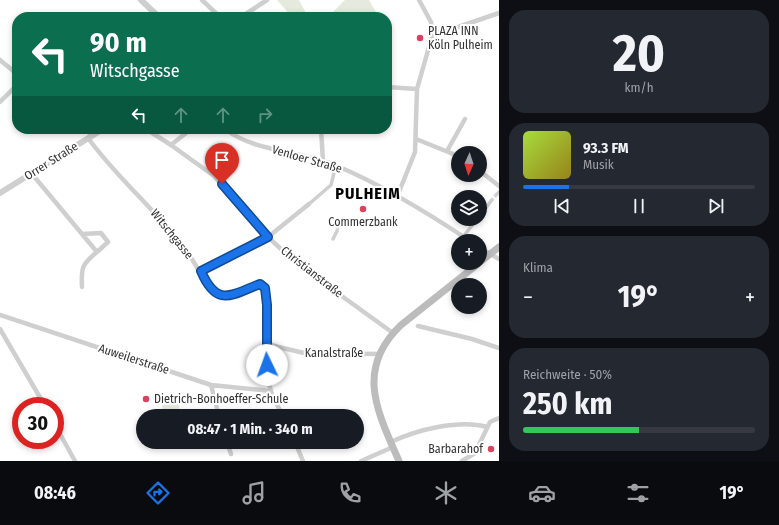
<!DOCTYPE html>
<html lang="de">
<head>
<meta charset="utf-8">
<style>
	body { margin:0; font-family:"Fira Sans Condensed",sans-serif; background:#242831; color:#f1f3f6; height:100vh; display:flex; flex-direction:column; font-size:15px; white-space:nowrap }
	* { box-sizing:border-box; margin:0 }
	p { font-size:13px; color:#9ea1a6 }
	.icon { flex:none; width:22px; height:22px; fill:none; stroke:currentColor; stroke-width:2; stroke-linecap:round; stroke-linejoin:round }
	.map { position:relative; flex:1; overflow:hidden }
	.details { display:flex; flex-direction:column; gap:10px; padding:10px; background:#0d0f14; width:280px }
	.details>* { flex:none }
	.banner { position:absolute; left:12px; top:12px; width:380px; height:122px; border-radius:16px; box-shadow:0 2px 6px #0003; background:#0b6e4f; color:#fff; overflow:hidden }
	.needle { width:26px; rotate:183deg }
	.buttons { position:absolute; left:451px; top:146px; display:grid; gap:8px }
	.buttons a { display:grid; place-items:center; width:36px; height:36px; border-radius:50%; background:#171b24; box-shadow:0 2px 6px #0003; font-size:20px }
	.speed { position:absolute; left:12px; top:397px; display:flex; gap:8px; font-size:20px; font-weight:700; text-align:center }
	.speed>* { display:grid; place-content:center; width:52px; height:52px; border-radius:50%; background:#171b24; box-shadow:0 2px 6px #0003; line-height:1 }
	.speed .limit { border:6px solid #d22; background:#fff; color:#111 }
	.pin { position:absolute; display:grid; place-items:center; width:34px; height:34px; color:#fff; margin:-41px -17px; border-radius:50% 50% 50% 0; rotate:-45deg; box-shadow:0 0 4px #0007 }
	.pin .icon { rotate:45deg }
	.me { position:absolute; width:44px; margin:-22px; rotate:357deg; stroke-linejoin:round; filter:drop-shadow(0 0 3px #0008) }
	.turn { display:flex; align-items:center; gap:14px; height:84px; padding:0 12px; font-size:18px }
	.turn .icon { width:52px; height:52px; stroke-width:2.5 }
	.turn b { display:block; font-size:28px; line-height:34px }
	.lanes { display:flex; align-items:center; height:38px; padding:0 12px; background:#0003; justify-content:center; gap:20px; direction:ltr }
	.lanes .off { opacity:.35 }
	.big { font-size:30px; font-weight:700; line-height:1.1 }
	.details .card { flex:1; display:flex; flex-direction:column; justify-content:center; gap:6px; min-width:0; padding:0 14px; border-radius:16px; background:#242831 }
	.details .dial { align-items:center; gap:0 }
	.dial b { font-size:52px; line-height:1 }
	.song { display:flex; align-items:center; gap:12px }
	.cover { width:48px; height:48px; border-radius:6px; background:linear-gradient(135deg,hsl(80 70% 55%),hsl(50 70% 35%)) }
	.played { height:4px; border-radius:2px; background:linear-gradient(90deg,#1a73e8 20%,#363941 20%) }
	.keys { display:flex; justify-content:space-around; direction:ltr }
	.heat { display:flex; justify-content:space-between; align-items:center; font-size:22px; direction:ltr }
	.charge { height:6px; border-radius:3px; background:linear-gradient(90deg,#34c759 50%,#363941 0) }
	.trip { position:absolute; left:136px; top:409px; width:228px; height:40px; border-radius:20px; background:#171b24; box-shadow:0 2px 6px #0003; font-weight:700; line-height:40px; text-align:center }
	.menu { display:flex; height:64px; justify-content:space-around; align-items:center; background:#090b0e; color:#9ea1a6 }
	.menu .icon { width:28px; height:28px }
	.menu .current { color:#1a73e8 }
	.menu b { font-size:18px; color:#f1f3f6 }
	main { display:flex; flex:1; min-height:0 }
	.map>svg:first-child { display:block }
</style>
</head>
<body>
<main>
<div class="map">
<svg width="499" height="461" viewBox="0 0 499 461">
	<rect width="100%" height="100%" fill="#fff"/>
	<path fill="#e6eade" d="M277 0H299L308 17H292Z
		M345 0H369L379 17H328Z
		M179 402 180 413 163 415 162 404Z"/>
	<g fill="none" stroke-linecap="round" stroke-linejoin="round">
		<path stroke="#d6d6d6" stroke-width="3.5" stroke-dasharray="3.5 2" stroke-linecap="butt" d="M491 201 497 194
			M337 231 340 220"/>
		<path stroke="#cfcfcf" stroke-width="3.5" d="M497 194 499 192
			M309 204 331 185 336 165
			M480 216 491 201
			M463 237 477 219
			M333 239 337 231"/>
		<path stroke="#cfcfcf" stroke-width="4.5" d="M202 0 220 17
			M241 17 267 0
			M433 33 458 27 499 13
			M0 60 17 74
			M387 87 417 89
			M0 102 17 85
			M86 129 92 136
			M146 129 171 145 214 176 268 237 296 263 393 333
			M225 129C256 153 302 150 337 166 380 184 431 215 470 241
			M321 129 323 161
			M88 138C117 178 155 209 185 249 194 260 208 290 220 295 232 300 249 289 260 284L265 288C270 321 261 357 271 391 273 399 279 408 283 416
			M416 139 458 156
			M171 145 191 129
			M447 151 465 119
			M480 171 499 186
			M32 174 97 252C82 264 81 268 82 287
			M397 197 415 152 417 89 433 33 431 22 419 0
			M82 234 101 233 108 242 97 252
			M480 248 499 259
			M201 271 268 237 309 204
			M0 315 211 385 271 391
			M418 326 472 339 499 348
			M0 329 45 406
			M266 344 304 353 379 354
			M211 385 219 416
			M55 425 75 461
			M227 442 231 454
			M295 442 303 461
			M391 442C416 430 459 419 487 427
			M361 461 393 447
			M462 461 475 453 490 422 499 418"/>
		<path stroke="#cfcfcf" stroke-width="6" d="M141 0 159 17
			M0 193 103 129"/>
		<path stroke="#bcbcbc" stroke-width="7" d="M480 262 499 247
			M399 461C377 411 355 369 401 325L479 263"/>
	</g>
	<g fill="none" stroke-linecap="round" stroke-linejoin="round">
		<g stroke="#114b97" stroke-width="10">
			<path id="route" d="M222 184 268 237 201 271C217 308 231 295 260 284L265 288 267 305V365"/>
		</g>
		<use href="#route" stroke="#1a73e8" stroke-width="7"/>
	</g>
	<g fill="#db4260" stroke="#fff" stroke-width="1.5">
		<circle cx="420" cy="38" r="4"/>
		<circle cx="363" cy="209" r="4"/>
		<circle cx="146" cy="399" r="4"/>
		<circle cx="491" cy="449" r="4"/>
	</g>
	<g text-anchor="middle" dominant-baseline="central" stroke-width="4" stroke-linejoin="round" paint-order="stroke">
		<g font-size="12" fill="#323232" stroke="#fff" text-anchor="start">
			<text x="428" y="31">PLAZA INN<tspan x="428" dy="14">Köln Pulheim</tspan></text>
			<text x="363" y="222" text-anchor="middle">Commerzbank</text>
			<text x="154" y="399">Dietrich-Bonhoeffer-Schule</text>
			<text x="483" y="449" text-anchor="end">Barbarahof</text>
		</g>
		<g font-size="12" fill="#323232" stroke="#fff">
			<text transform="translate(307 159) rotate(16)">Venloer Straße</text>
			<text transform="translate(51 161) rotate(-32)">Orrer Straße</text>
			<text transform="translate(172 234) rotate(51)">Witschgasse</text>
			<text transform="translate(312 272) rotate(38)">Christianstraße</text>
			<text x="334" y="353">Kanalstraße</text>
			<text transform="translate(134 359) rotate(18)">Auweilerstraße</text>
		</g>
		<g font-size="16" font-weight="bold" letter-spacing="1" fill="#000" stroke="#fff">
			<text x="368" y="193">PULHEIM</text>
		</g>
	</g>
</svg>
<div class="buttons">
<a><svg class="needle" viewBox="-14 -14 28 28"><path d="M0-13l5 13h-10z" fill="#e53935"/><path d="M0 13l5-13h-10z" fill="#9ea1a6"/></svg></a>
<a><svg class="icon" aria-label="layers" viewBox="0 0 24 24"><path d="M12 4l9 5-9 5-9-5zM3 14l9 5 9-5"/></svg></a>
<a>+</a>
<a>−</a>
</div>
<div class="speed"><div class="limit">30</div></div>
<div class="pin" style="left:222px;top:184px;background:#d93025"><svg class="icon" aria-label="arrive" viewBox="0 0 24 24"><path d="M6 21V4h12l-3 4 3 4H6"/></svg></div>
<svg class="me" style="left:267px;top:365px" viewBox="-20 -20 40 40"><circle r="19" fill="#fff"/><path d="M0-13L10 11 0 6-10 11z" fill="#1a73e8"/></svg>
<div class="trip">08:47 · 1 Min. · 340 m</div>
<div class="banner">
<div class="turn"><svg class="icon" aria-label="left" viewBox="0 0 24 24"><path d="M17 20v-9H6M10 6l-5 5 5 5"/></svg><div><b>90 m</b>Witschgasse</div></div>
<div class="lanes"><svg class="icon" aria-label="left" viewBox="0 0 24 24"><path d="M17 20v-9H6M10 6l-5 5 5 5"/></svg><svg class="icon off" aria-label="ahead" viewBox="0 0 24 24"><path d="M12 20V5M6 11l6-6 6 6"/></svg><svg class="icon off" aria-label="ahead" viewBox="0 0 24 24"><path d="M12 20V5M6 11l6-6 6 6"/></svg><svg class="icon off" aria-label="right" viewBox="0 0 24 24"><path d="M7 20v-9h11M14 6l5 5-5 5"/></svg></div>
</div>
</div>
<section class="details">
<div class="card dial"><b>20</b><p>km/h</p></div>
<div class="card">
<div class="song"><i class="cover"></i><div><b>93.3 FM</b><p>Musik</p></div></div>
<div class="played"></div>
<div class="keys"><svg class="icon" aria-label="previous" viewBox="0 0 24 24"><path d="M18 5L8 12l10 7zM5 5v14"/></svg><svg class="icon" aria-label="pause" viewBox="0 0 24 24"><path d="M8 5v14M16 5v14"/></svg><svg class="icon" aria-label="next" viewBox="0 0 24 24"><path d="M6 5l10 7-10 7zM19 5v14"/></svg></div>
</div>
<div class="card"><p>Klima</p>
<div class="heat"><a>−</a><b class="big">19°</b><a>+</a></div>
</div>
<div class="card"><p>Reichweite · 50%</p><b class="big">250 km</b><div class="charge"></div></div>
</section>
</main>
<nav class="menu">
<b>08:46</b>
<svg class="icon current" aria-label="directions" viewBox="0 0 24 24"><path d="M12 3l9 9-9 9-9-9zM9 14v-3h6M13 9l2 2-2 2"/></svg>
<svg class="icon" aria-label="music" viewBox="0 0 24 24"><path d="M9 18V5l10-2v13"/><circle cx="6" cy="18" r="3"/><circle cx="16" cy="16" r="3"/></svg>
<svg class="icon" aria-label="phone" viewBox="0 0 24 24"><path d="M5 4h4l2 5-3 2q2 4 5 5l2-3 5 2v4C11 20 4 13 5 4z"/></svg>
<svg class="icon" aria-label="climate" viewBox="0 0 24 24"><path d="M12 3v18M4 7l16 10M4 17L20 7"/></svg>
<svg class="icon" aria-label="car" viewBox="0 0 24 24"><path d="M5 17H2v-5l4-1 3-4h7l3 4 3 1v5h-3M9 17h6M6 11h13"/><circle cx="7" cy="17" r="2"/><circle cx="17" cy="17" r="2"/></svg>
<svg class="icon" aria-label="filters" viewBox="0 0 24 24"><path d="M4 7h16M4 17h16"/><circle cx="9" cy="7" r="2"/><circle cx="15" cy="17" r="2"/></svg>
<b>19°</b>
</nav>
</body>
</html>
